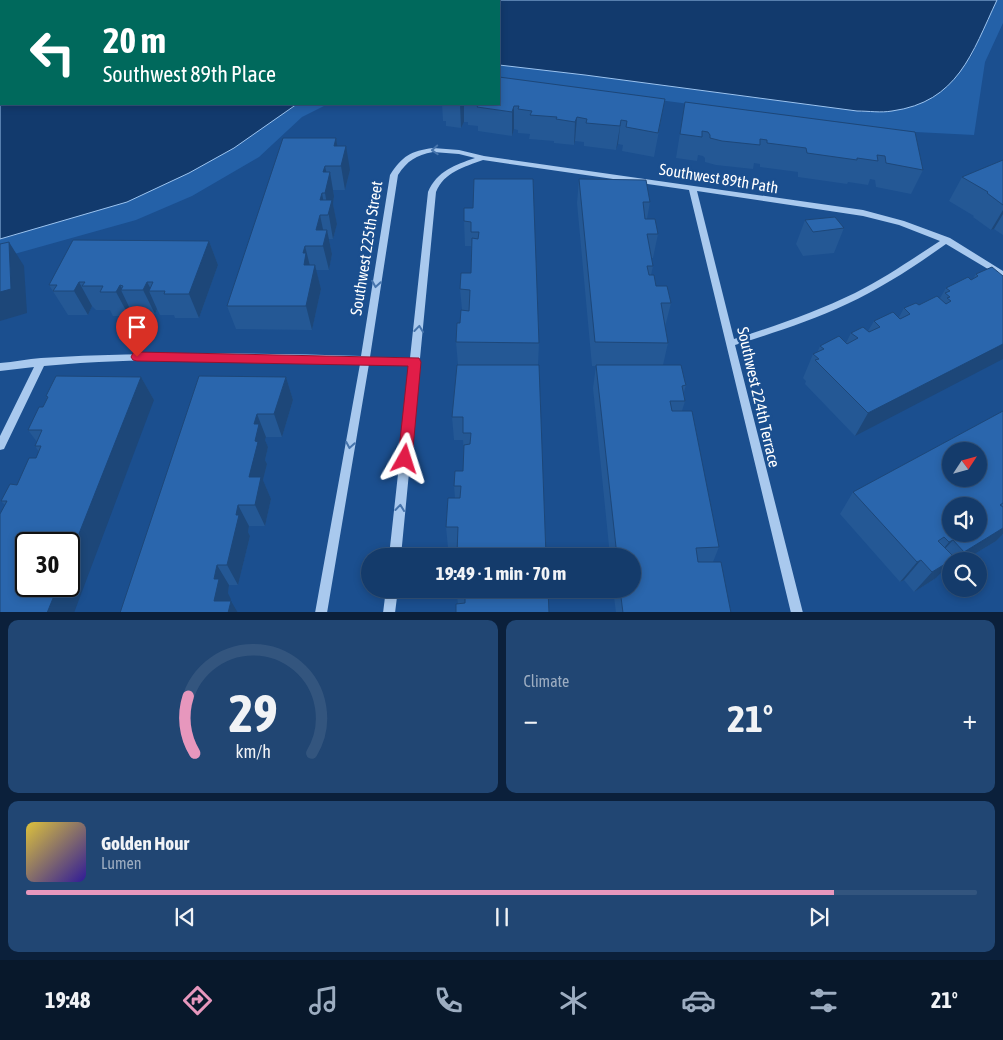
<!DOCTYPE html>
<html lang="en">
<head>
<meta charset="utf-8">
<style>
	body { margin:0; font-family:"Asap Condensed",sans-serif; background:#214673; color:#f1f3f6; height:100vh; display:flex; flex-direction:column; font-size:19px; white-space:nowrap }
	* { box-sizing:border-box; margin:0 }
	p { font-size:16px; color:#9dadc1 }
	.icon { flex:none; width:28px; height:28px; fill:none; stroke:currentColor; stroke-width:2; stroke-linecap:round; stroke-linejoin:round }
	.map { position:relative; height:612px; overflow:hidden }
	.side { display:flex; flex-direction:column; gap:8px; padding:8px; background:#0b203b; flex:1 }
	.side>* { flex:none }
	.guide { position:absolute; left:0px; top:0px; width:500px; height:105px; box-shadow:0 2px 8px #0003,0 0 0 1px #33557e; background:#00695c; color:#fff; overflow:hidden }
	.needle { width:32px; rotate:54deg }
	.controls { position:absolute; left:942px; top:442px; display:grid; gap:10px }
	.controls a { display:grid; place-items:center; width:45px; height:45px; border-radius:50%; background:#143b6b; box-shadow:0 2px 8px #0003,0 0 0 1px #33557e; font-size:25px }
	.speed { position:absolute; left:15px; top:532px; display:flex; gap:10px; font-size:25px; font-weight:700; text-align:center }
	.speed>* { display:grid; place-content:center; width:65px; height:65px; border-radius:50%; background:#143b6b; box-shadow:0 2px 8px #0003,0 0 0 1px #33557e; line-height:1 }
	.speed .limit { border:2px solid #111; border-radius:8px; background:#fff; color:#111 }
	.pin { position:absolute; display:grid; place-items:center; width:42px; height:42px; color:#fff; margin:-51px -21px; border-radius:50% 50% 50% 0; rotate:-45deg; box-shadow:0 0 5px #0007 }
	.pin .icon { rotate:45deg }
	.me { position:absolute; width:55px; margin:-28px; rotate:6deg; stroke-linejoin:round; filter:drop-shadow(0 0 4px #0008) }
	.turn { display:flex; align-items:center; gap:18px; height:105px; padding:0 20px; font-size:22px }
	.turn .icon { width:65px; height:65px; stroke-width:2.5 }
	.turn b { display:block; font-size:35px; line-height:42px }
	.big { font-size:38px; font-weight:700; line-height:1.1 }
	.side .widget { flex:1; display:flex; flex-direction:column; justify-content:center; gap:8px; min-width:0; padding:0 18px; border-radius:10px; background:#214673 }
	.side .dial { align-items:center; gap:0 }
	.dial svg { height:130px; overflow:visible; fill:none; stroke:#33557e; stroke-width:7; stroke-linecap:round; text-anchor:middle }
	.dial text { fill:#f1f3f6; stroke:none }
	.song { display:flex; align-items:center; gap:15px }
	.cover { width:60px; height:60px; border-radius:8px; background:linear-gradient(135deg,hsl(50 70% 55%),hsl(250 70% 35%)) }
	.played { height:5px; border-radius:2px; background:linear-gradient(90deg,#e797bd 85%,#33557e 85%) }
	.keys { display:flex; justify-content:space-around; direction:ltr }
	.heat { display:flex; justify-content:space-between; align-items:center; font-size:28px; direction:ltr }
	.side .tiles { flex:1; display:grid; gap:8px; grid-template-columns:1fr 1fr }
	.widget:last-child { grid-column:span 2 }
	.trip { position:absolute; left:361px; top:548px; width:280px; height:50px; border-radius:25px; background:#143b6b; box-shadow:0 2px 8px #0003,0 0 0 1px #33557e; font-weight:700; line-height:50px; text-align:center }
	.dock { display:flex; height:80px; justify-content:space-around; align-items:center; background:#08182b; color:#9dadc1 }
	.dock .icon { width:35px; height:35px }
	.dock .active { color:#e797bd }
	.dock b { font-size:22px; color:#f1f3f6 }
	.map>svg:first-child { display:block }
</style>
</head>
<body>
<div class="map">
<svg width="1003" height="613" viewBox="0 0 1003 613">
	<rect width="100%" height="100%" fill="#1b4f8f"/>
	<path fill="#2461a8" d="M997 0H1003V23L985 62 974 135 896 131 499 79V65L585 75 857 111H892L971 57Z
		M297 104H328L302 117 259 157 192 196 136 220 0 258V239L19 234Z"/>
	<path fill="#123a6d" stroke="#9cc4f0" d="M0 0H997C972 53 958 102 892 111 881 113 869 111 857 111L585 75 499 65V1H1V104H297L234 148 189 173 127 202 0 239Z"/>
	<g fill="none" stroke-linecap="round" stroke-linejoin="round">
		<path fill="#a9c9ee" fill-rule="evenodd" d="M433 148 459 150 484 156 863 210 904 221 950 238 1003 271V278L946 244C915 266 882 288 847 304 811 321 773 333 735 345L803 613H791L689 190 483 160C464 167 444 172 436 192L401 556H389L410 365 369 364 327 613H315L360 364C255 360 148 356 44 366L4 449 0 450V436L34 367 0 371V363C14 362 28 359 41 358 148 352 254 353 361 356L390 175C402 156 411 151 433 148ZM433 152 459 154 475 158C455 165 437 171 428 192L410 358 370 357 398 175C407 161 416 155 433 152ZM697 191 863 216 899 225 940 241C912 259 885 278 855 293 816 312 775 326 734 339Z
			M386 589H398L395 613H383Z"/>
	</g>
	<path fill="#245895" d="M665 99 654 157 622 151 623 145 618 144 616 150 584 146V142L575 141 574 145 554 143V141L529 139 530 134 518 133V130L514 129 512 136 478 131V126L468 125V122H464L461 128 446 126V121H443L442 104H499Z
		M685 102 915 132 923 170 911 194 876 187 875 180 870 179 868 185 848 182 847 184 798 177V172L760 167V164L754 163 753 169 716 165 705 162V158L703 156 698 155 697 161 676 158Z
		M336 138 337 146 350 170 345 190H333L334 196 333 204 337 224 333 239H329L332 254 329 270H316L321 289 312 330 236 329 227 306Z
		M1003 160V235L994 229 991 230 973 217 974 216 949 201 962 177Z
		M579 179 650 202 647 219 658 234 653 258H652L653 266 651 275 656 286 671 303 665 327 668 343 663 365 686 385 684 392 685 401 682 411 719 547 713 562 731 613H616L613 589H632V556H610L593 388 596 366H592L577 203Z
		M473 208 539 343 538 365 457 553V548H448L446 527 455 498 454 486 463 471 464 454 463 440H454L452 417 458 365 456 342 460 323 462 310 460 289 471 273V246H465L464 221Z
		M805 220 844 228 834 253 803 256 796 244Z
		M209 241 218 265 199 318H175L174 315H160L157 309 155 314H133L131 311 129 316H113L110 310H96L92 306 88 315H68L49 285Z
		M992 267 855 436 805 384 806 381 803 378 813 354 817 353 820 346 846 343 851 333 868 331 874 321 899 317 904 308 919 305 940 298 946 288 971 280 973 279 976 274Z
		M199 376 286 377 293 400 282 437H266L265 440 268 447 265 460 267 464 263 480 271 499 265 526H249L248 532 250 536 238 585H229L228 593 231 599 230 601 120 613Z
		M141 377 154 400 5 505 1 501 17 485 36 458 39 452 35 446 37 442 28 430 43 407 47 399 46 396Z
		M1003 411V535H1002L996 541 963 561H951V568L945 572 943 570 936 578 914 592 904 580 900 582 840 514 853 492Z
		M456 589H548L549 613 458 604Z"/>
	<path fill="#1d4779" d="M460 104H464V122L461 128Z
		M514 106V129L512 136V112Z
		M577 117 575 141 574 145 575 122Z
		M621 120 618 144 616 150Z
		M336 138 340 162 334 146Z
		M346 146 350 170 345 190 341 166Z
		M325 166 328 180 330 172 334 196 333 204 337 224 333 239 325 193 323 172Z
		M322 193 326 215 320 200Z
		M1003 210V214L994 229 991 230Z
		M320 215 325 239 316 230Z
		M327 230 332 254 329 270 323 246Z
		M209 241 218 265 199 318 189 294Z
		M9 242 24 266 27 313 0 321V292Z
		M305 246 311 270 315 265 321 289 312 330 306 306 303 253Z
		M79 282 92 306 88 315 74 291Z
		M147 282 152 291H149L157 309 155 314 143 290Z
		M120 285 123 290H121L131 311 129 316 116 292Z
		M1003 344V359L855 436 868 413Z
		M141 377 154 400 74 613H47L58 586H69V559Z
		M286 377 293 400 282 437 274 414Z
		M257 414 266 437 265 440 268 447 265 460 267 464 263 480 271 499 265 526 255 505 249 477 255 441 254 424Z
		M238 505 249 526 248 532 250 536 238 585 227 565Z
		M1003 528V534L996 541 963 561H955L964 552Z
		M953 540 934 561 931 563 949 542Z
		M955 558 936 578 914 592 932 572Z
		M921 560 904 580 900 582 917 562Z
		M217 565 229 585 228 593 231 599 228 613 214 601V579Z
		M951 566V568L945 572Z
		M231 601 238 613H228Z"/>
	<path fill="#2a66ad" stroke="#1d4779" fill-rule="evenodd" d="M499 77 665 99 658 133 626 127 627 121 621 120 620 126 586 123 587 119 577 117 575 122 556 119 557 117 530 115 532 111 518 109 519 106H514L512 112 477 107 479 104H499Z
		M685 102 915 132 923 170 886 163 885 156 877 155 878 161 857 158V160L807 153 806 148 767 143V140L760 139V145L722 141 710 138V135L708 132 702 131V137L680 134Z
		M283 138H336L334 146H346L341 166H325L323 172H330L325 193H322L320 200H332L328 215H320L316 230H327L323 246H305L303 253H306L304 265H315L306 306H227Z
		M1003 160V205L987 193 988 192 962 177Z
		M474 179H533L539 343 456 342 457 323H460L461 310 469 311 470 290 460 289 461 273H471L472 238 478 239 479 232H471V222L464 221V208H473Z
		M579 179 646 180 650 202H643L645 219H655L658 234H647L653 266H647L649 275H654L656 286H667L671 303H661L668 343 595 342Z
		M835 217 844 228 813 232 805 220Z
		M73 240 209 241 189 294H164L165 291H149L153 282H147L143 290H121L123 286 120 285 116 292H100L103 286H82L85 282H79L74 291H53L57 285H49Z
		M9 242 11 289 0 292V244Z
		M992 267 1003 276V344L868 413 815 360 819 359 813 354 824 349 820 346 839 336 847 344 858 338 851 333 863 327 869 332 880 327 874 321 893 312 900 319 910 314 904 308 916 303 919 305 937 296 946 304 951 301 947 298 950 297 945 293 950 291 946 288 968 277 971 280 978 276 976 274Z
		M457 365H539L546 556H451V553H457L458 527H446L448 498H460L461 486H454L455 471H463L464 445 470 444 471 433H463V417H452Z
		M596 365H681L685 382 686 385 682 386 685 401H670L672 411H692L719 547 696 548 698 562H721L731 613H623L620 589H632V556H617Z
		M56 376 141 377 69 559V544H26V586H58L47 613H0V514L7 501H1L10 484 17 485 29 458H36L41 446H35L42 430H28L39 407H43L48 397 46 396Z
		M199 376 286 377 274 414H257L254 424H259L255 441 258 442 249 477H261L255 505H238L236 515H239L227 565H217L214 579H219L214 601H231L228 613H120Z
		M1003 411V503L1000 505 1003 507V528L964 552 953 540 949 542 944 537 938 541 955 558 932 572 921 560 917 562 853 492ZM951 451H979V479H951ZM951 506H979V534H951Z
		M456 589H548L549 613H456V604L465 603V590H456Z"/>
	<defs><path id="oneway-chevron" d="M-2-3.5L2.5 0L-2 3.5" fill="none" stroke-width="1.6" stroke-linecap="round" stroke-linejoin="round" transform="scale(1.25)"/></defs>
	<g stroke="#4674ac">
		<use href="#oneway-chevron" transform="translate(435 150) rotate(177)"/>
		<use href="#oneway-chevron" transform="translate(376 284) rotate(99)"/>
		<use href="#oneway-chevron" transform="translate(419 329) rotate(-83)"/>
		<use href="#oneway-chevron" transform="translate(350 445) rotate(100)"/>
		<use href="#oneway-chevron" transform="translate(400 508) rotate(-84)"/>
	</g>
	<path fill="#e11d48" stroke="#92132f" d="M137 352 419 358 421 362 412 459 410 463 405 465 400 463 398 459 408 366 137 361 133 360 131 357 133 353Z"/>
	<g text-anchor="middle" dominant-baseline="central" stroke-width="5" stroke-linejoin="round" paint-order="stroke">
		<g font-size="16" fill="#fff" stroke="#1b4f8f">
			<text transform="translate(719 178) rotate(9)">Southwest 89th Path</text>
			<text transform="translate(366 248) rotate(-81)">Southwest 225th Street</text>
			<text transform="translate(759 397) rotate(77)">Southwest 224th Terrace</text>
		</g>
	</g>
</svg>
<div class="controls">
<a><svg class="needle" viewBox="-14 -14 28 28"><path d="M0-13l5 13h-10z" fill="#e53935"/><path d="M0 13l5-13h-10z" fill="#9dadc1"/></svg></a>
<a><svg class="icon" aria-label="sound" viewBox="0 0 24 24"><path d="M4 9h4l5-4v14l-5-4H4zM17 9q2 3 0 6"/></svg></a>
<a><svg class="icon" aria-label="search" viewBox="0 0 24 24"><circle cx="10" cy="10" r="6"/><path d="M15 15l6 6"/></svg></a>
</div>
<div class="speed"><div class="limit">30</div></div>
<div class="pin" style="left:137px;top:357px;background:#d93025"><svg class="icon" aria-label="arrive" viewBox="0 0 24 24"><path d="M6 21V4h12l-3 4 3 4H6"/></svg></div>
<svg class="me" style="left:405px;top:459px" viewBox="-20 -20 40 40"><path d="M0-17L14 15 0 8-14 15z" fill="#e11d48" stroke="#fff" stroke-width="4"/></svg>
<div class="trip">19:49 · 1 min · 70 m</div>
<div class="guide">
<div class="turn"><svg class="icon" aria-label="left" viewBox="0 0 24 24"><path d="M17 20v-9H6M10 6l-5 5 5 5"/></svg><div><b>20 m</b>Southwest 89th Place</div></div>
</div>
</div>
<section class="side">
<div class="tiles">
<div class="widget dial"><svg viewBox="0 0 100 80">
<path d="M14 69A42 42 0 1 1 86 69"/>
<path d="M14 69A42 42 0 0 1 10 34" stroke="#e797bd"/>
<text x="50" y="56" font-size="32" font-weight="700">29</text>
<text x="50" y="72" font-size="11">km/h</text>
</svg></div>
<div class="widget"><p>Climate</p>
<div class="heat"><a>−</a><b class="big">21°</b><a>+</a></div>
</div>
<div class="widget">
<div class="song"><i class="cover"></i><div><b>Golden Hour</b><p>Lumen</p></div></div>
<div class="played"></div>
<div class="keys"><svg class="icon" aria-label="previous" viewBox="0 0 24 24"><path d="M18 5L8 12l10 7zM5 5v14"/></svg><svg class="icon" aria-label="pause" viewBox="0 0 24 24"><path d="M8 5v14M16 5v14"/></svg><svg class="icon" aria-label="next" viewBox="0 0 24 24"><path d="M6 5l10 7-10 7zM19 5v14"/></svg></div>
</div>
</div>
</section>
<nav class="dock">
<b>19:48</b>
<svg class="icon active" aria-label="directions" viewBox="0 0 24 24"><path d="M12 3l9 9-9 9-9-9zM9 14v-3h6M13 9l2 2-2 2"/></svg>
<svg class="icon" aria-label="music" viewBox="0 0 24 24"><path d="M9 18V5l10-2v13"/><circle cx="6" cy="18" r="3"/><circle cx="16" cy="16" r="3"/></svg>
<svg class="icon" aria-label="phone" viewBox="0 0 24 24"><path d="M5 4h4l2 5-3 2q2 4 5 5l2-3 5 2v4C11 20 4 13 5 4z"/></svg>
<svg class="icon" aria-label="climate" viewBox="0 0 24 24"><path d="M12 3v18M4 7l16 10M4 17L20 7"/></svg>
<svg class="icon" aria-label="car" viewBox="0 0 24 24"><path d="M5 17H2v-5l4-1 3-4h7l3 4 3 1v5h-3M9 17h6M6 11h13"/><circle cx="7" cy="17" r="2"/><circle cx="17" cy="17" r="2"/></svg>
<svg class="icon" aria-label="filters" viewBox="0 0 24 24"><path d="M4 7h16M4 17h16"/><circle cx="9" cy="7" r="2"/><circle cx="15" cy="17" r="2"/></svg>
<b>21°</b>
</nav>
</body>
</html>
